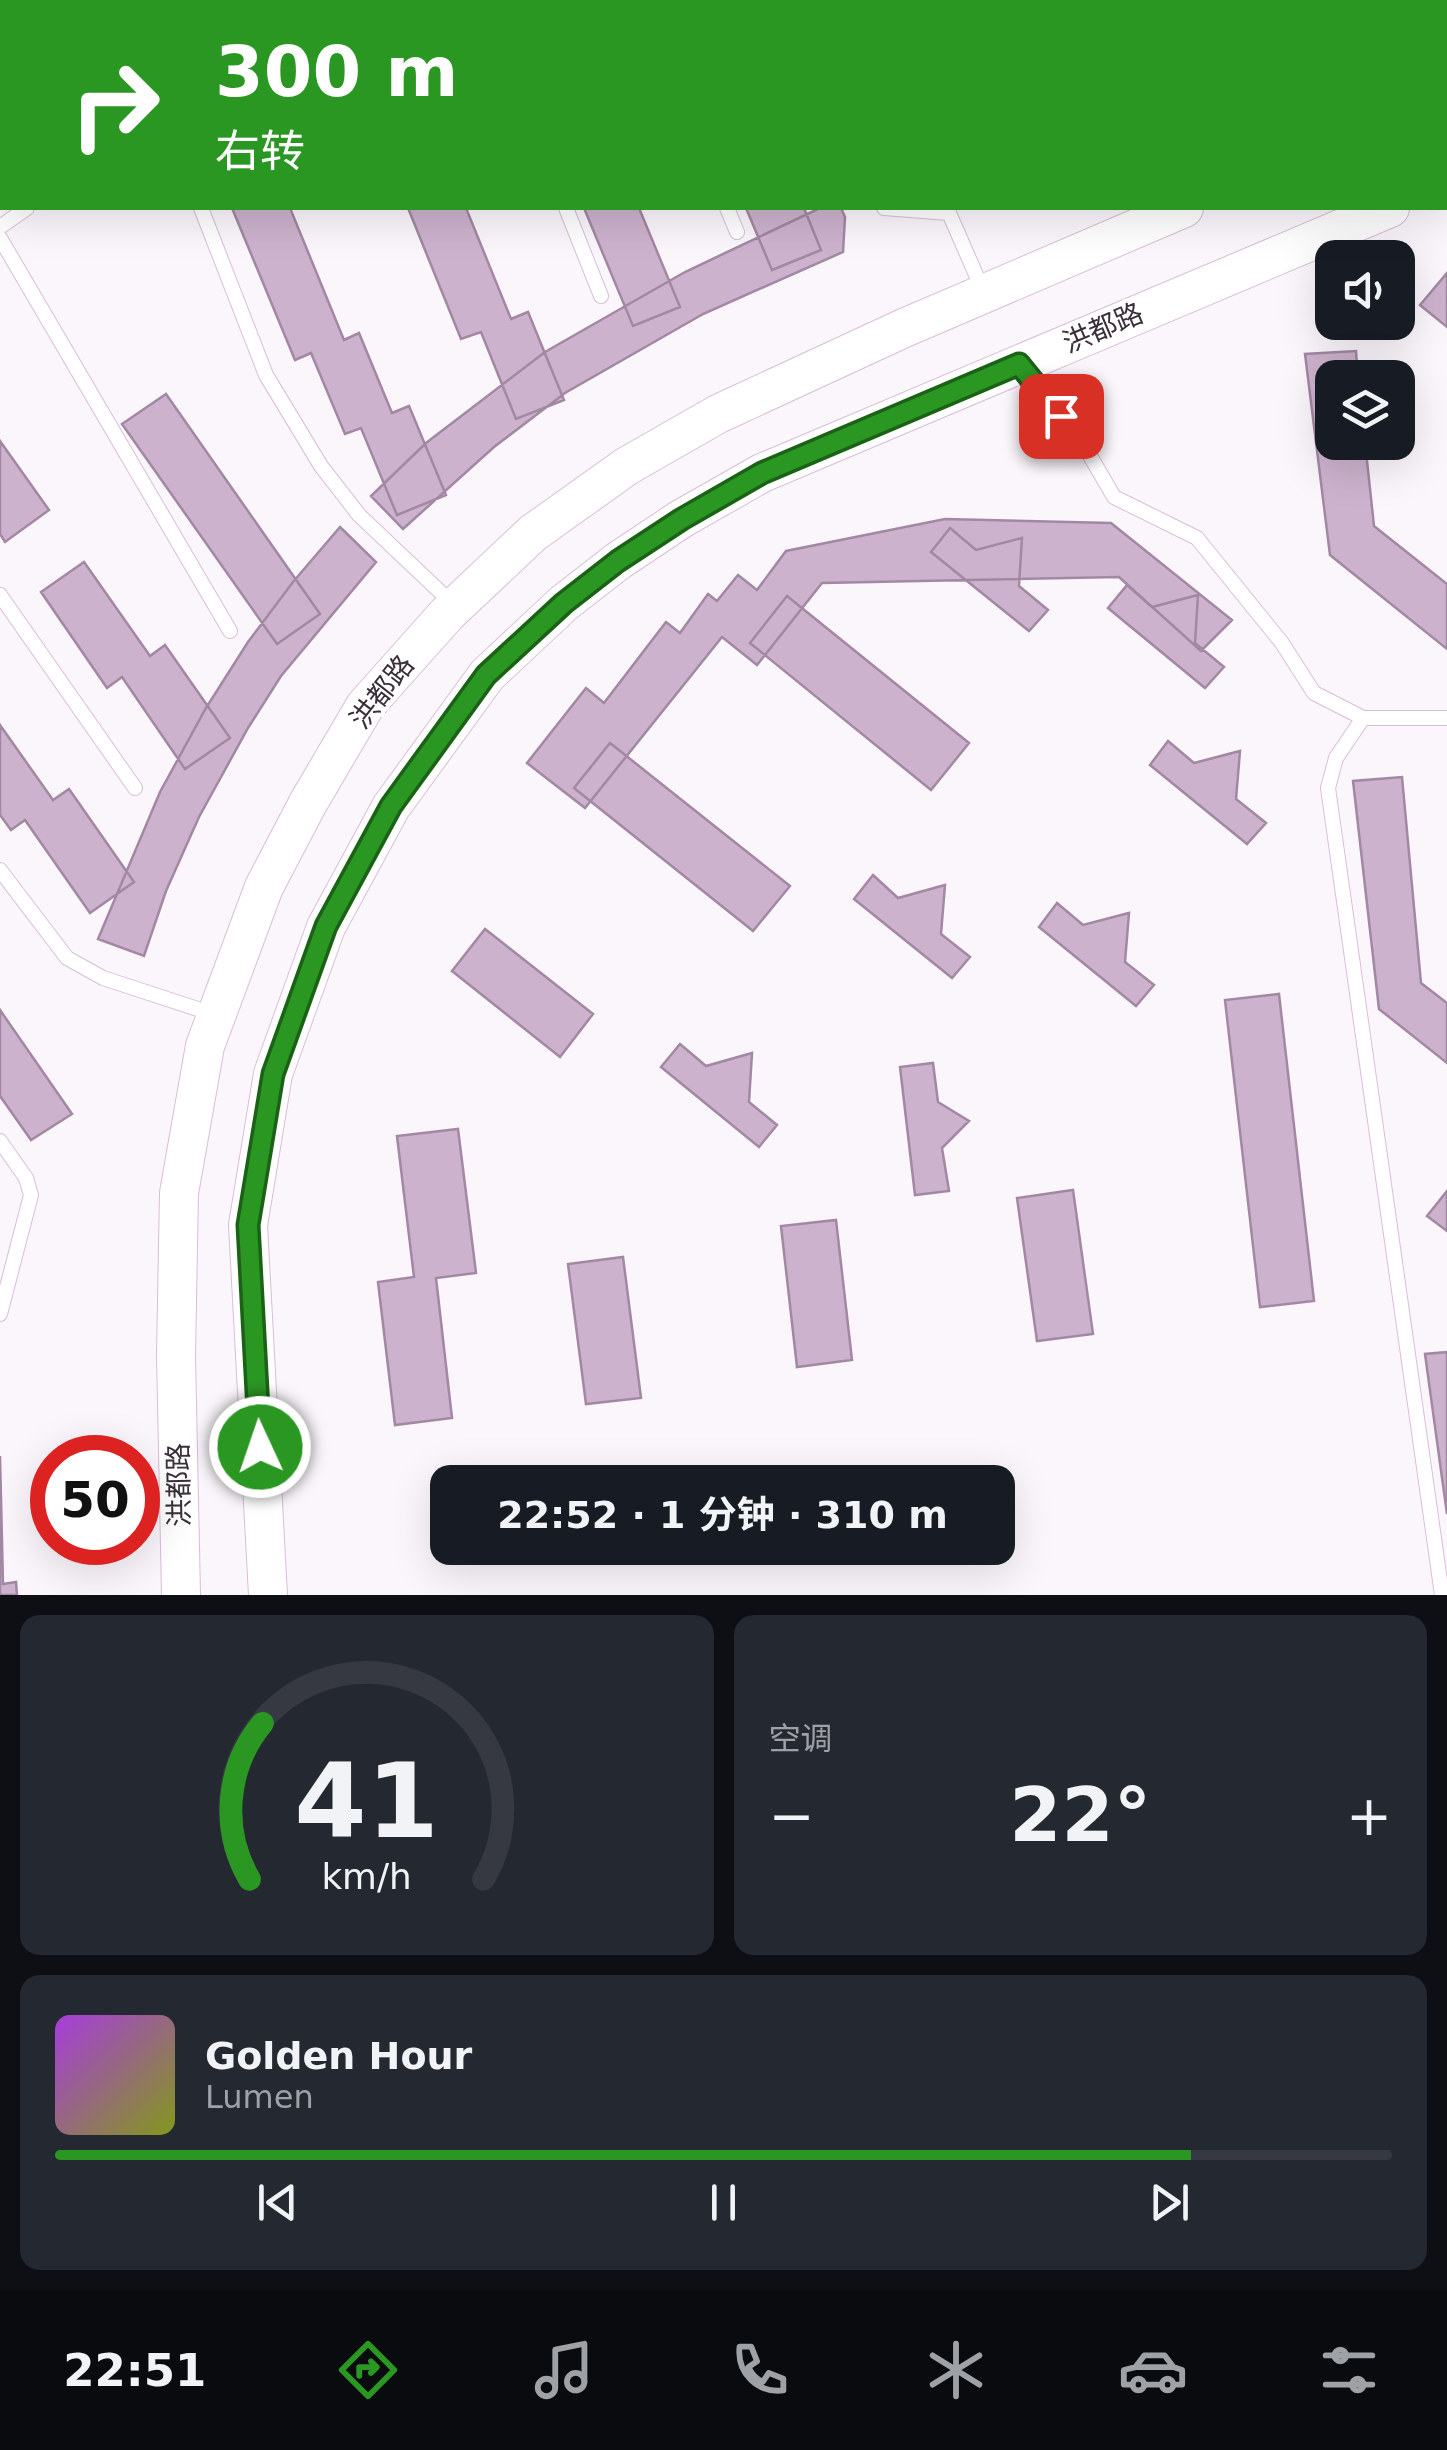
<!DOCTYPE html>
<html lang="zh">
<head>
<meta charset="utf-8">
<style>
	body { margin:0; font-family:"DejaVu Sans","Noto Sans SC",sans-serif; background:#242831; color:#f1f3f6; height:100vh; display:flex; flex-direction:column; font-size:38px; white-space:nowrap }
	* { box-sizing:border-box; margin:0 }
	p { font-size:32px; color:#9ea1a6 }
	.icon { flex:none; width:55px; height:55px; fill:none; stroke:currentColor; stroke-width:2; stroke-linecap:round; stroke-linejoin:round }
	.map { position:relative; height:1595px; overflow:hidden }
	.panel { display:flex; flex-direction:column; gap:20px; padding:20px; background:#0d0f14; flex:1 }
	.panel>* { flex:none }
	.top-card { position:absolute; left:0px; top:0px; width:1448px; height:210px; box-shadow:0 10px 40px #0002; background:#2a9723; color:#fff; overflow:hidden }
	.controls { position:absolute; left:1315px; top:240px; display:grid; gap:20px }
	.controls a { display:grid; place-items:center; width:100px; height:100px; border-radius:20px; background:#171b24; box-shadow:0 10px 40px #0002; font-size:50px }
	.speed { position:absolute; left:30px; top:1435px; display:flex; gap:20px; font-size:50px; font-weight:700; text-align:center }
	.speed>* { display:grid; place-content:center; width:130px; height:130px; border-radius:50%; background:#171b24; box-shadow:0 10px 40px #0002; line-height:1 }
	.speed .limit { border:15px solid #d22; background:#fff; color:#111 }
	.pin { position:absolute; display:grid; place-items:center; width:85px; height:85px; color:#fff; margin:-42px; border-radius:20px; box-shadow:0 5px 15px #0006 }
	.me { position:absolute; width:110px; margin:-55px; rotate:357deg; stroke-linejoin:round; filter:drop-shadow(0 0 8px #0008) }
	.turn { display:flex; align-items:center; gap:35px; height:210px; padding:0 50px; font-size:45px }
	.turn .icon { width:130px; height:130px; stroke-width:2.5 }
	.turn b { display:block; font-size:70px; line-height:85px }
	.big { font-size:75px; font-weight:700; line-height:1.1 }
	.panel .card { flex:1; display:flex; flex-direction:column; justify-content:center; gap:15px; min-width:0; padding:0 35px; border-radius:20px; background:#242831 }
	.panel .dial { align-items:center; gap:0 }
	.dial svg { height:260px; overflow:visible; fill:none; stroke:#363941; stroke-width:7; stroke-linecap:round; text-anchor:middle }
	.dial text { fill:#f1f3f6; stroke:none }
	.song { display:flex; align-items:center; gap:30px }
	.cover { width:120px; height:120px; border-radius:15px; background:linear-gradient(135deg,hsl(280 70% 55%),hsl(70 70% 35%)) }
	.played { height:10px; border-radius:5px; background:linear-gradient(90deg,#2a9723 85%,#363941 85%) }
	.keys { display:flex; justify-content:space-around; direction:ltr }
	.heat { display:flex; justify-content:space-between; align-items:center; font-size:55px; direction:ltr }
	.panel .tiles { flex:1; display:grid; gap:20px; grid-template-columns:1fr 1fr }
	.card:last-child { grid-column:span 2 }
	.trip { position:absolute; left:430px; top:1465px; width:585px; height:100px; border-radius:20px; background:#171b24; box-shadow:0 10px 40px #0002; font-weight:700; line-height:100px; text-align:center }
	.menu { display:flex; height:160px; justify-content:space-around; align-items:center; background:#090b0e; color:#9ea1a6 }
	.menu .icon { width:70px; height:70px }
	.menu .current { color:#2a9723 }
	.menu b { font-size:45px; color:#f1f3f6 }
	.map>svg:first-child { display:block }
</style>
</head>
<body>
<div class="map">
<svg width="1447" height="1595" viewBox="0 0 1447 1595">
	<rect width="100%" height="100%" fill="#fbf6fb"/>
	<path fill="#cdb2cd" stroke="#a288a2" stroke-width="2.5" d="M0 0H63L65 2H2V7Z
		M185 0H238L239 2H186Z
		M342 0H398L399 2H343Z
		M498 0H552L553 2H499Z
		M970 0H1024L1025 2H971Z
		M1127 0H1183L1184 2H1128Z
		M1285 0H1340L1341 2H1286Z
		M1335 0H1447V3L1329 2Z
		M232 208H290L344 340 359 333 392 413 409 406 446 495 397 515 361 428 345 434 311 353 295 360Z
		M408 208H466L511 319 528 312 564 400 516 419 481 332 461 339Z
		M584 208H639L680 307 633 326Z
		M746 208H804L821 250 772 270Z
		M820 208H841L845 217 843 252 703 314 565 393 494 447 403 529 371 496 426 443 545 352 685 272Z
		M1447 273V327L1420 305Z
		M1356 351 1358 378H1332V442H1365L1374 526 1447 584V649L1330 555 1305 354Z
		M166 394 320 614 277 644 122 424Z
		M0 441 49 510 5 542 0 534Z
		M945 519 1111 523 1232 620 1201 651 1119 577 822 583 757 665 722 637 585 808 527 763 586 688 604 703 666 622 680 633 708 594 717 601 738 575 757 590 786 551Z
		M340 527 376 562 281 676 248 728 199 817 166 891 144 956 98 939 160 792 206 708 248 642 293 582Z
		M950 528 976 550 1022 538 1019 586 1048 610 1029 631 931 552Z
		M84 562 150 656 165 645 230 738 185 769 122 677 107 688 41 592Z
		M1127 585 1152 607 1198 595 1195 643 1224 667 1205 688 1108 608Z
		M787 596 969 743 931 790 750 643Z
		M0 725 53 800 69 789 134 882 90 913 25 820 11 830 0 815Z
		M1168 741 1194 763 1240 751 1236 799 1266 823 1247 844 1150 765Z
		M610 743 790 886 753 931 574 788Z
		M1402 777 1421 983 1447 1003V1063L1379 1009 1353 781Z
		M873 875 898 898 945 885 941 934 970 957 952 978 854 899Z
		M1057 903 1083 925 1129 913 1125 962 1154 985 1136 1006 1039 927Z
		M485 929 593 1014 560 1057 452 971Z
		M1279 994 1314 1301 1260 1307 1225 1000Z
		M0 1010 72 1114 31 1140 0 1096Z
		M680 1044 706 1066 752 1053 749 1102 777 1125 759 1147 661 1067Z
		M933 1063 938 1102 969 1121 942 1148 949 1191 915 1195 900 1067Z
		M458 1129 476 1273 436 1278 452 1418 395 1425 378 1282 414 1277 397 1136Z
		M1073 1190 1093 1334 1037 1341 1017 1198Z
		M1447 1191V1231L1427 1216Z
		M836 1220 852 1360 797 1367 781 1226Z
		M623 1257 641 1398 586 1404 568 1264Z
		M1447 1352V1514L1425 1354Z
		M0 1456 3 1584 16 1582 17 1595H0Z"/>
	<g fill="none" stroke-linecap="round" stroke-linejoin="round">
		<g stroke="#d9bed9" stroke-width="16">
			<path id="service" d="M483 0 484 2
				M924 0 925 2
				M839 2 844 0
				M0 46 2 49
				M201 208 266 375 321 466 359 515 455 606
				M566 208 601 296
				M727 208 737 232
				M884 208 949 213 984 293
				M0 227 27 208
				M0 238 230 631
				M1023 368 1082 442 1114 497 1197 538 1282 643 1314 693 1363 718H1447
				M0 595 135 788
				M1363 718 1336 758 1328 788 1442 1595
				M0 870 67 958 103 978 216 1015
				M0 1141 26 1178 31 1195 0 1314"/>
		</g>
		<g stroke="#d9bed9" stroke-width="40">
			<path id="secondary" d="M1445 95 1447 94
				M1445 185 1447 184
				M181 1595 176 1355 179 1193 205 1046 264 887 308 803 365 706 447 614 533 533 627 466 718 414 904 328 1184 208
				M268 1595 248 1225 273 1074 326 927 391 807 487 675 564 603 618 561 681 519 762 473 1390 208"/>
		</g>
		<use href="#service" stroke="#fff" stroke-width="14"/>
		<use href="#secondary" stroke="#fff" stroke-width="38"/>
	</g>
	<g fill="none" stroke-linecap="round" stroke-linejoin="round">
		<g stroke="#1b6217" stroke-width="25">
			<path id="route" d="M260 1447 248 1225 273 1074 326 926 391 806 486 675 564 603 618 561 682 519 762 473 1019 364 1061 416"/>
		</g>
		<use href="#route" stroke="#2a9723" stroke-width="18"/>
	</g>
	<g text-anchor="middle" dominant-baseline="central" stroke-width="8" stroke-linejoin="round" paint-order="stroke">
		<g font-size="28" fill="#3a2f3a" stroke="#fff">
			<text transform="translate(1103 328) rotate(-23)">洪都路</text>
			<text transform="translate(382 692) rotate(-52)">洪都路</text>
			<text transform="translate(179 1485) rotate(-91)">洪都路</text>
		</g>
	</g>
</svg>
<div class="controls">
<a><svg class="icon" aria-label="sound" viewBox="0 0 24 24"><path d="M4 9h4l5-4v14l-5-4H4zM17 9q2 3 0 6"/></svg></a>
<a><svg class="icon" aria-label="layers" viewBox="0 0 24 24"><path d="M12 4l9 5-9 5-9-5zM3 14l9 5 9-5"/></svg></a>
</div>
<div class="speed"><div class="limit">50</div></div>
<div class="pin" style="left:1061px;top:416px;background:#d93025"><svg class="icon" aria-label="arrive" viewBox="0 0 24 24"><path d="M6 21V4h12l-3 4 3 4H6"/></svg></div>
<svg class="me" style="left:260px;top:1447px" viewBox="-20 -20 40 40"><circle r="17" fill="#2a9723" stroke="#fff" stroke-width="3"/><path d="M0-11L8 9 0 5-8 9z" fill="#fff"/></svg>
<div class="trip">22:52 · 1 分钟 · 310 m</div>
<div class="top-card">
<div class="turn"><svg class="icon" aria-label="right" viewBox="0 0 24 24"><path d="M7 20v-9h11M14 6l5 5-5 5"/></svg><div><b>300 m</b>右转</div></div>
</div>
</div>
<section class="panel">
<div class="tiles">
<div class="card dial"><svg viewBox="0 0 100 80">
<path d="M14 69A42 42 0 1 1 86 69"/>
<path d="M14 69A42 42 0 0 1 18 21" stroke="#2a9723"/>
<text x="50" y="56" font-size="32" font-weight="700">41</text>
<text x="50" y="72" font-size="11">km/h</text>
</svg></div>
<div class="card"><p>空调</p>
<div class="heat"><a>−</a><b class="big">22°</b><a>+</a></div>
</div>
<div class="card">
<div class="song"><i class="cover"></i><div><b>Golden Hour</b><p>Lumen</p></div></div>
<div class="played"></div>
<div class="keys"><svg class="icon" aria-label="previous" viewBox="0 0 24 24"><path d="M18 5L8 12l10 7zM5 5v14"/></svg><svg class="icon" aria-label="pause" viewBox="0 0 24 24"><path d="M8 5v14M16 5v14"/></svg><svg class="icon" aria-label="next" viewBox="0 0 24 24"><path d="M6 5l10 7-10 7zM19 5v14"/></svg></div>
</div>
</div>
</section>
<nav class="menu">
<b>22:51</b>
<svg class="icon current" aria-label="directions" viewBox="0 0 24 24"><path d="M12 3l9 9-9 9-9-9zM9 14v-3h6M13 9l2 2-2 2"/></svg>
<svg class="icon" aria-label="music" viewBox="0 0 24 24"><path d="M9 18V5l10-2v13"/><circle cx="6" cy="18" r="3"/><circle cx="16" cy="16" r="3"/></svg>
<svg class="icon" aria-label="phone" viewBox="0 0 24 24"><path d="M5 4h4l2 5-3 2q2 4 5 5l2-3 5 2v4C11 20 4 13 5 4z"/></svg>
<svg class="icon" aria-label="climate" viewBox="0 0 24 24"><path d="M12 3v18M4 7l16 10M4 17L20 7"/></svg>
<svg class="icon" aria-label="car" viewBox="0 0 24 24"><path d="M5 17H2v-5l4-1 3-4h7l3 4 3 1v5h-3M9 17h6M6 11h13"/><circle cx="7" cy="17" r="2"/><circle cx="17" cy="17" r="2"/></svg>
<svg class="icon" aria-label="filters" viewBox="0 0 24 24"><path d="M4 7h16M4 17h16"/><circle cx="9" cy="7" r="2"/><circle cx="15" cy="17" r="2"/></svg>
</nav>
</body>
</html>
